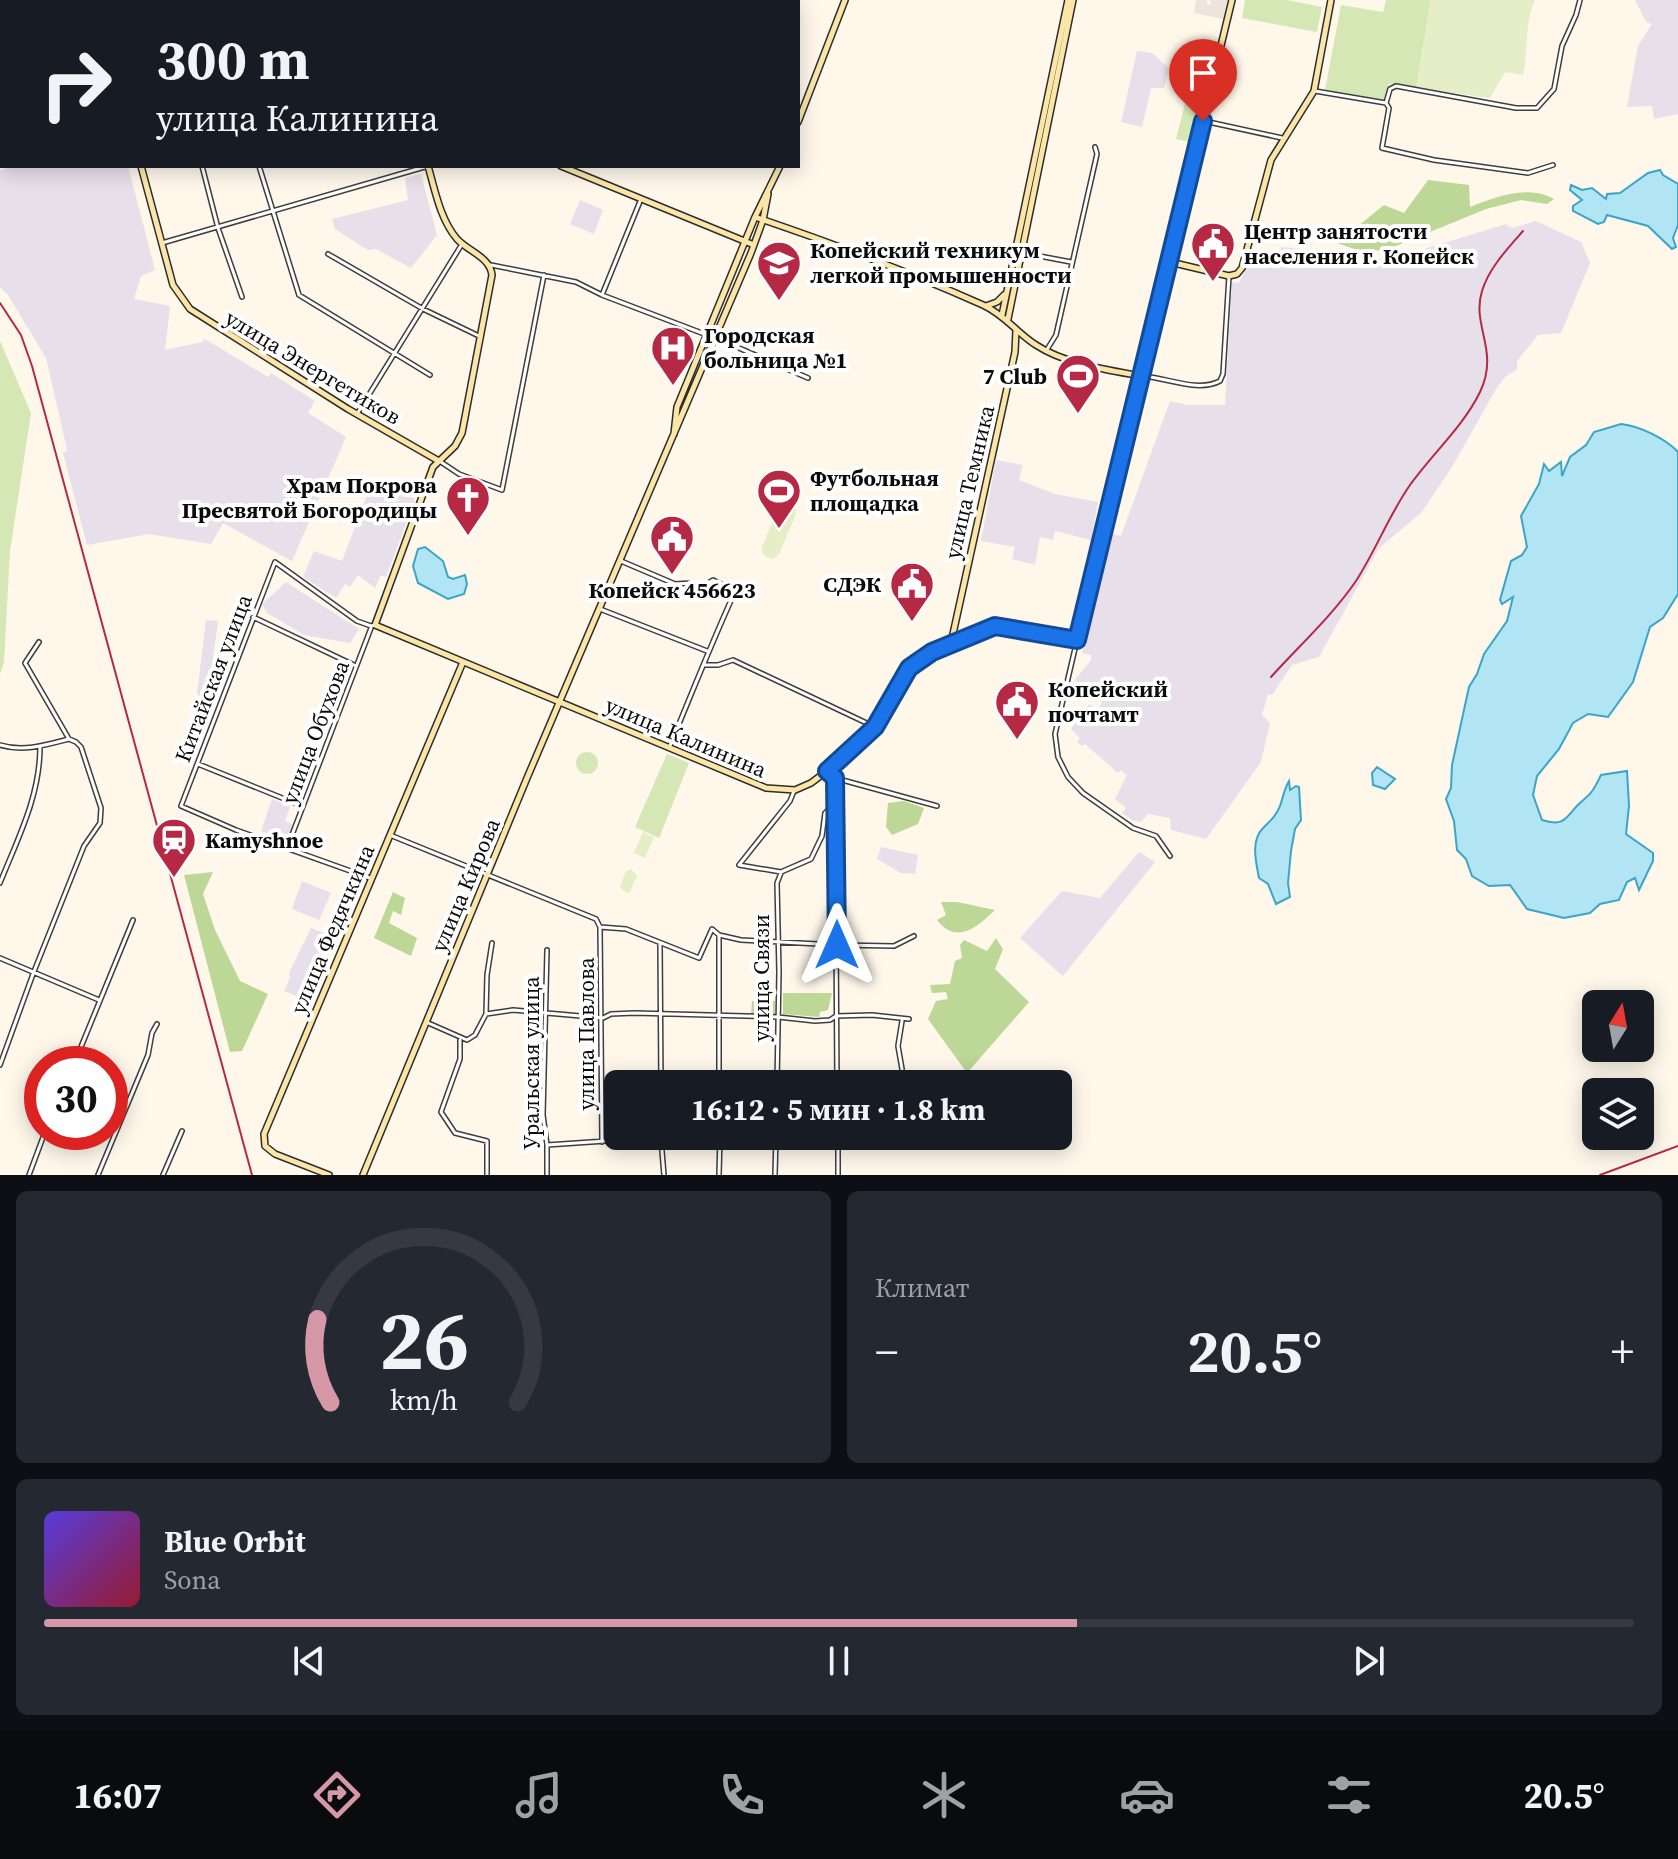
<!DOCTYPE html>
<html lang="ru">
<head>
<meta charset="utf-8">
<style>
	body { margin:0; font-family:"Source Serif 4",serif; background:#242831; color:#f1f3f6; height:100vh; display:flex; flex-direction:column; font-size:30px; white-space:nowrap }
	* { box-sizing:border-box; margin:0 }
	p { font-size:26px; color:#9ea1a6 }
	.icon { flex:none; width:44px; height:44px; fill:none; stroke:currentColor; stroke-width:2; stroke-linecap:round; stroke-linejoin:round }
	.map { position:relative; height:1175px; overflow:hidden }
	.details { display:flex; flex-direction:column; gap:16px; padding:16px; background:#0d0f14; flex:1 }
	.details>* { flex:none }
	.banner { position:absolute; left:0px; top:0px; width:800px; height:168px; box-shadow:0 4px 20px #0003; background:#171b24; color:#f1f3f6; overflow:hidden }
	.needle { width:52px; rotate:11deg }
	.tools { position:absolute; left:1582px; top:990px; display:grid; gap:16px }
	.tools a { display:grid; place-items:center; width:72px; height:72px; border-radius:12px; background:#171b24; box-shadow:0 4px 20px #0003; font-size:40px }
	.speed { position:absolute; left:24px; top:1046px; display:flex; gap:16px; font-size:40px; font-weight:700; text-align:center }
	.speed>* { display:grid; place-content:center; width:104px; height:104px; border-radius:50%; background:#171b24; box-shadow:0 4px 20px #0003; line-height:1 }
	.speed .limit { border:12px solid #d22; background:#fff; color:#111 }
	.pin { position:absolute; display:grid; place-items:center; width:68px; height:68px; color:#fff; margin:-82px -34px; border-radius:50% 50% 50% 0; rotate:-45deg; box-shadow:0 0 8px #0007 }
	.pin .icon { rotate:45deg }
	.me { position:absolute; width:88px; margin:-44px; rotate:0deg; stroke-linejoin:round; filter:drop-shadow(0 0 6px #0008) }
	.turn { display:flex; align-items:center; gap:28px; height:168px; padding:0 24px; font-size:36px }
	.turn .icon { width:104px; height:104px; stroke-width:2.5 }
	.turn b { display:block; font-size:56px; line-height:68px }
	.big { font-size:60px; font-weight:700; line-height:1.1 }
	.details .tile { flex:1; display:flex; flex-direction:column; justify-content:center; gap:12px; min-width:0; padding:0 28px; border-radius:12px; background:#242831 }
	.details .dial { align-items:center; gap:0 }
	.dial svg { height:208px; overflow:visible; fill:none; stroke:#363941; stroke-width:7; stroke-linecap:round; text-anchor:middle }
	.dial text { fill:#f1f3f6; stroke:none }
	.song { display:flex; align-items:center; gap:24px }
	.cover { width:96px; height:96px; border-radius:12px; background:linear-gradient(135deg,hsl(250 70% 55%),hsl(350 70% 35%)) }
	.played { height:8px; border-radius:4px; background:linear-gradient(90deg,#d698a6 65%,#363941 65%) }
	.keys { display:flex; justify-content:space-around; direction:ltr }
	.heat { display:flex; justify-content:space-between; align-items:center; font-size:44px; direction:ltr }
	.details .tiles { flex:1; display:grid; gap:16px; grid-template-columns:1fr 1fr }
	.tile:last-child { grid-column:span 2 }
	.trip { position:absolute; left:604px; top:1070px; width:468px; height:80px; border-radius:12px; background:#171b24; box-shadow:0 4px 20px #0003; font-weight:700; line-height:80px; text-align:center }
	.tabs { display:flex; height:128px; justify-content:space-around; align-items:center; background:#090b0e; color:#9ea1a6 }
	.tabs .icon { width:56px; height:56px }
	.tabs .active { color:#d698a6 }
	.tabs b { font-size:36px; color:#f1f3f6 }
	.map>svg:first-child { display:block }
</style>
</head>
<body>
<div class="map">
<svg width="1678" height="1175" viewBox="0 0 1678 1175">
	<rect width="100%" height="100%" fill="#fef7ea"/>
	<path fill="#e7dfea" d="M1635 0H1678V114L1654 119 1652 106 1627 107 1638 46 1652 24 1646 22Z
		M1137 51 1152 53 1169 68 1164 88H1151L1142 127 1121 122Z
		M14 166H128L155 270 141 276 134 299 170 306 165 350 202 342 205 339 268 377 271 373 315 401 308 413 346 437 292 561 223 523 211 544 149 534 87 545 63 453 67 450 46 358 8 295 0 287V170Z
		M421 174 437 235 411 268 376 249 368 250 335 229 332 219 408 200 405 178Z
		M580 200 603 210 594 234 570 224Z
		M1536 221 1581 242 1590 263 1561 333 1538 335 1517 361V369L1505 377 1496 389 1452 467 1421 513 1379 548 1319 657 1292 665 1272 695 1268 694 1262 715 1270 723 1261 762 1206 839 1171 830 1170 818 1148 814 1141 822 1132 820 1122 813 1126 808 1115 799 1127 775 1121 770 1118 773 1085 744 1082 746 1077 742 1080 738 1071 729 1089 704 1097 709 1102 703 1075 680 1091 660V655L1082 653 1113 534 1121 536 1170 401 1188 405H1225L1232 282 1239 283 1252 257 1278 264 1281 247 1319 251 1329 256 1392 259 1506 224 1512 228Z
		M996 460 1023 465 1019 480 1055 494 1098 502 1091 540 1055 531 1053 540 1040 537 1035 565 1012 559 1015 547 981 541Z
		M387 485 415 499 386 577 381 575 375 588 358 575 350 587 345 584 336 598 303 577 314 551 342 561 369 490Z
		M286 582 359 629 350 643 304 635 267 613 262 604Z
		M206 620 218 621 207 701 197 694Z
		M272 799 290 806 285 821 293 825 287 841 261 831Z
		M881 847 918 855 915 874 901 873 877 859Z
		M1139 852 1155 862 1063 976 1020 938 1062 891 1100 898Z
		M302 881 331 893 319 920 292 909Z
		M311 928 336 938 309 1001 284 991 290 978 289 973Z"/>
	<path fill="#d6e7b6" d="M1245 0H1287L1322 7 1317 32 1242 18Z
		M1386 0H1431L1416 88 1389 84 1385 100 1325 90 1341 5 1383 12Z
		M1188 91 1202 94 1190 142 1176 139Z
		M0 341 31 413 10 551 4 663 0 674Z
		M576 763a11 11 0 1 1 22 0a11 11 0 1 1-22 0Z
		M667 754 689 763 659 838 635 827Z"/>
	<path fill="#bdd796" d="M1428 180 1469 185 1470 207C1495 197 1528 184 1554 199L1547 204 1521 200 1486 209 1386 250 1360 251 1337 243 1384 205 1404 213Z
		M904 801 924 808 918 824 892 835 886 827 888 803Z
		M213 872 203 894 215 930 240 981 268 994 242 1051 230 1052 184 875Z
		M393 892 405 898 401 915 393 911 389 923 417 938 411 956 374 938Z
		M941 902H957L995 910C978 926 957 946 937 920L946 915Z
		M996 938 1003 949 995 969 1029 1002 967 1073 928 1019 936 1001 948 999 946 992 932 993 930 985 950 984 955 961 962 958 960 945 964 940 987 951Z
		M832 993 828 1010 820 1012 819 1017 783 1014V993Z
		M752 1001H775V1014H751Z"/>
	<path fill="#e6eec7" d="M1431 0H1535C1524 24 1529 50 1523 75L1505 72 1490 98 1416 88Z
		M785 503H791L796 508V514L779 554 773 559 766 557 762 552V547L779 506Z
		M643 832 654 837 645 858 634 853Z
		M631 869 637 876 630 892 626 893 620 887 626 871Z"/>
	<path fill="#ede5db" d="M1196 0H1207V4L1212 5 1209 0H1232L1227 20 1194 13Z"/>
	<path fill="#b1e5f3" stroke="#3ba5c8" stroke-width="2" d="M1660 170 1663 175 1678 184V225L1673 238 1676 247 1672 249 1648 226 1607 215 1604 222 1598 224 1573 211V206L1582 200 1570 190 1571 185 1582 190 1592 188 1606 199 1607 194 1620 193 1648 173Z
		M1621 424C1640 426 1666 439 1678 452V594L1663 618 1650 627 1633 682 1608 717 1588 714 1573 723 1559 749 1537 776 1533 795 1542 820C1567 828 1566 815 1581 802 1593 792 1594 789 1601 775L1627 771 1629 806 1626 834 1653 853V861L1639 890 1635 878 1627 882 1619 900 1600 904 1590 913 1564 918 1527 909 1510 885 1489 886 1472 876 1466 859 1457 850 1454 821 1446 799 1451 788 1452 765 1469 687 1477 674 1484 654 1507 621 1513 597 1502 604 1500 600 1511 561 1522 555 1527 547 1521 516 1539 484 1544 464 1549 471 1561 462 1562 476 1570 457 1586 445 1594 432Z
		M425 547 443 561 448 577 453 579 465 575 467 584 464 594 448 599 418 583 413 566 418 549Z
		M1377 767 1395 779 1385 789 1373 785 1372 773Z
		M1289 781 1290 790 1296 786 1299 787 1301 820 1295 829 1291 851 1288 883 1290 897 1276 904 1268 884 1259 878C1256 862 1250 840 1264 827 1271 820 1276 816 1280 806 1283 798 1284 789 1289 781Z"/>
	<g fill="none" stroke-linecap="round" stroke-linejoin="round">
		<g stroke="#3e3e3e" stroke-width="6">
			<path id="street" d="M21 0V2
				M153 0V2
				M214 0V2
				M266 0V2
				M1315 91 1386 103
				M1204 121 1282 138
				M0 164H2
				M1553 165 1528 173 1434 160 1382 148 1389 108 1386 103 1390 89 1396 86 1516 108H1537L1554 89 1562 46 1576 15 1580 0
				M202 166 218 228 242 297
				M259 166 299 295 430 375
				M162 243 428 166
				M977 246 1002 251
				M328 254 423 309 481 337
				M1029 254 1071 262
				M491 265 576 282 602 295 707 335
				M602 295 641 199
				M716 338 808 378
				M1046 351 1056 335 1097 154 1095 147
				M1141 376C1166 377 1197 393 1220 381L1223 374 1229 276
				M357 414 462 244
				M441 462 459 474 502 490 544 275
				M621 561 675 584 692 583 700 588 713 580 725 586 738 585C713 639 692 693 669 748
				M600 609 707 651
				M253 617 356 666
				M1077 640 1055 734 1058 757 1068 777 1083 793 1133 828 1156 836 1170 856
				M704 665H718L733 660 875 727
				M0 745C23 752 46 745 69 739
				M198 764 302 806
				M827 771 835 778 837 1084
				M835 778 937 806
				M794 791 790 801 739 865 781 872 811 859 822 836 825 813 833 805
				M390 835 596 919 600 927 626 929 699 958 712 929 719 935 741 940 837 945 894 946 914 936
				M287 848 371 628
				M370 878 236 830 181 806 275 562 357 621 371 626 375 625
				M0 883C18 838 40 796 40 747
				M600 927 602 1142
				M719 935V1084
				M660 944 661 1084
				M0 958 99 1000
				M486 1014 487 975 492 943
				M902 1021 898 1046 902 1069
				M426 1022 467 1040 475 1035 486 1014 513 1010 603 1018 611 1014 635 1013 778 1017 815 1021 830 1020 836 1016 872 1015 909 1019
				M460 1040V1059L441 1112 455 1133 487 1141V1175
				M74 1064 133 920
				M0 1065 33 974 84 846 100 823 101 808 81 747 76 742 69 739 25 663 39 642
				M777 1084 779 972 777 883 781 873
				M838 1136V1175
				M661 1139 664 1175
				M547 1145 679 1136
				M29 1175 45 1132
				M98 1175 148 1055 152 1033 157 1024
				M163 1175 182 1131
				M547 1175V1145L543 1115 547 950
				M719 1175 720 1136
				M775 1175 776 1136"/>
		</g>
		<g stroke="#2d2d2d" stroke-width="8">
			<path id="secondary" d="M94 0V2
				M377 0 378 2
				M497 0V2
				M798 122 845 0
				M141 166 173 285 190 309 348 409 437 460
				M428 166C435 190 440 219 457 239 469 252 490 257 492 275L462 433 455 446 433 467 375 625 766 788 795 790 811 783 827 771 875 727 909 668 932 652 995 626 1077 640 1232 0
				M561 166 754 245
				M755 217C832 243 909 272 983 305 1005 315 1017 333 1036 345 1065 364 1108 370 1141 376
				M1170 262 1229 276 1237 274 1242 268 1271 160 1314 91 1331 0
				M986 306 997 302 1004 295
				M1002 315 1068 0
				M1008 319 1073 0
				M674 434 677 407 755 217 780 166
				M951 643 1015 352 1016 330
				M329 1175 275 1154 265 1146 264 1134 463 662
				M363 1175 527 778 751 253 763 220 768 194"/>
		</g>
		<use href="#street" stroke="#fff" stroke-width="3"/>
		<use href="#secondary" stroke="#fce6a7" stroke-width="5"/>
		<path stroke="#b52945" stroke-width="2" d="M0 303 21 335 32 366 252 1175
			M1271 677C1299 646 1332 616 1356 581 1376 550 1389 515 1410 485 1432 454 1463 427 1480 392 1500 350 1471 326 1482 291 1489 268 1508 248 1523 231
			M1600 1175 1678 1146"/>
	</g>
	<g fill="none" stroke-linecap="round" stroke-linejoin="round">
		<g stroke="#114b97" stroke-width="20">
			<path id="route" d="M837 945 835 778 827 771 875 727 909 668 932 652 995 626 1077 640 1203 121"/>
		</g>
		<use href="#route" stroke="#1a73e8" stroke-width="14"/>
	</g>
	<defs>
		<g id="civic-pin" transform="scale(2.3)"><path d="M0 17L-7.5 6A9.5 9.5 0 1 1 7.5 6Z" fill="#b52945" stroke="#fff"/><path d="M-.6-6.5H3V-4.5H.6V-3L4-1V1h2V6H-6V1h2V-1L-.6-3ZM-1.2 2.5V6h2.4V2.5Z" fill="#fff"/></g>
		<g id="university-pin" transform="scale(2.3)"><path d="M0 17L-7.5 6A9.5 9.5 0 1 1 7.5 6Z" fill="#b52945" stroke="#fff"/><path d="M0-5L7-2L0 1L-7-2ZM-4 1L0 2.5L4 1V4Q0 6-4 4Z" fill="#fff"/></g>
		<g id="hospital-pin" transform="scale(2.3)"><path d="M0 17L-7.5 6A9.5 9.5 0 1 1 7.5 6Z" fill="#b52945" stroke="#fff"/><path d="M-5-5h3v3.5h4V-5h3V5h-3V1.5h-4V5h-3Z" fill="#fff"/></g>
		<g id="stadium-pin" transform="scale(2.3)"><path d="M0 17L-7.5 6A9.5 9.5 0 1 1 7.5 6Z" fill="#b52945" stroke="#fff"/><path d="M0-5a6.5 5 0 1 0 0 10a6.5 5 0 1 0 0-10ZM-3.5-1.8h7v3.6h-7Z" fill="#fff"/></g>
		<g id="church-pin" transform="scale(2.3)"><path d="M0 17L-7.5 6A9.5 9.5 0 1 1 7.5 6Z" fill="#b52945" stroke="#fff"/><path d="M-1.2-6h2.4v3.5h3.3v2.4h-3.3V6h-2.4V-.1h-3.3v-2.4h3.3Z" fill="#fff"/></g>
		<g id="station-pin" transform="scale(2.3)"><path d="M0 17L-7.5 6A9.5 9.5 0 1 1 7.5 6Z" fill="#b52945" stroke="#fff"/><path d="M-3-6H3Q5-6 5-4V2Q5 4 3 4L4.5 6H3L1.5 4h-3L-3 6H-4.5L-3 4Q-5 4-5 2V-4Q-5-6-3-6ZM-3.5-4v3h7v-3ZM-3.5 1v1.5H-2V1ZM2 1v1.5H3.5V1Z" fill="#fff"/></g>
	</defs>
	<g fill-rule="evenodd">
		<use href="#civic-pin" x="1213" y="244"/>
		<use href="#university-pin" x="779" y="263"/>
		<use href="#hospital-pin" x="673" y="348"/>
		<use href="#stadium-pin" x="1078" y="376"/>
		<use href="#stadium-pin" x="779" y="491"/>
		<use href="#church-pin" x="468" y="498"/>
		<use href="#civic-pin" x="672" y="537"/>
		<use href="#civic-pin" x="912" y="584"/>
		<use href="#civic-pin" x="1017" y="702"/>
		<use href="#station-pin" x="174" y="840"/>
	</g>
	<g text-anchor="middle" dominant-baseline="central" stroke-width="8" stroke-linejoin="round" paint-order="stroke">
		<g font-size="22" font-weight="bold" fill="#0b0b0b" stroke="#fff" text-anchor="start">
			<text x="1244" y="231">Центр занятости<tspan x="1244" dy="25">населения г. Копейск</tspan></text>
			<text x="810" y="250">Копейский техникум<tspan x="810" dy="25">легкой промышенности</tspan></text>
			<text x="704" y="335">Городская<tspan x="704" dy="25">больница №1</tspan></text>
			<text x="1047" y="376" text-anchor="end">7 Club</text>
			<text x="810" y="478">Футбольная<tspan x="810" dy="25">площадка</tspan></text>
			<text x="437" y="485" text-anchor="end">Храм Покрова<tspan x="437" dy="25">Пресвятой Богородицы</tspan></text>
			<text x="881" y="584" text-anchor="end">СДЭК</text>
			<text x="672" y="590" text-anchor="middle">Копейск 456623</text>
			<text x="1048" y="689">Копейский<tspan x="1048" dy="25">почтамт</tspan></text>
			<text x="205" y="840">Kamyshnoe</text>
		</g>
		<g font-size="22" fill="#0b0b0b" stroke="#fff">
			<text transform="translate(313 367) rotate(31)">улица Энергетиков</text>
			<text transform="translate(969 482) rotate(-77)">улица Темника</text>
			<text transform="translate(213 678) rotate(-69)">Китайская улица</text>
			<text transform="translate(315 732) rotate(-69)">улица Обухова</text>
			<text transform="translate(686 737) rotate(23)">улица Калинина</text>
			<text transform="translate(465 885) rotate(-67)">улица Кирова</text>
			<text transform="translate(332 929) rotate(-67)">улица Федячкина</text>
			<text transform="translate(761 978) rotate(-90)">улица Связи</text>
			<text transform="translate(586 1034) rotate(-90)">улица Павлова</text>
			<text transform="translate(531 1063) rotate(-90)">Уральская улица</text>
		</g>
	</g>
</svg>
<div class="tools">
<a><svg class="needle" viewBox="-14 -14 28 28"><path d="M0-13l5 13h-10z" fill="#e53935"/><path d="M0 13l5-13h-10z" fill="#9ea1a6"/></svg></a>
<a><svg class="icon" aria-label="layers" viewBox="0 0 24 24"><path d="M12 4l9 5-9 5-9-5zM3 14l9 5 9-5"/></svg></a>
</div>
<div class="speed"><div class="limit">30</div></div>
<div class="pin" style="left:1203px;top:121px;background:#d93025"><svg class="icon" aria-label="arrive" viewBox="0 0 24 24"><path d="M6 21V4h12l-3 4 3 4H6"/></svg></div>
<svg class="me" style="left:837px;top:945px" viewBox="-20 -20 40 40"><path d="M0-17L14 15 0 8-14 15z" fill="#1a73e8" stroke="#fff" stroke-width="4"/></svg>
<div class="trip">16:12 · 5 мин · 1.8 km</div>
<div class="banner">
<div class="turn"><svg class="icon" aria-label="right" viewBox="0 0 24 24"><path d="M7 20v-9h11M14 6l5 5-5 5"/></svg><div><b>300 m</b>улица Калинина</div></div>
</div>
</div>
<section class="details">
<div class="tiles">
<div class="tile dial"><svg viewBox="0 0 100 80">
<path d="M14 69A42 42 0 1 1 86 69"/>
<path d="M14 69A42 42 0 0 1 9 37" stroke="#d698a6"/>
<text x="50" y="56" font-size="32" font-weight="700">26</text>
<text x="50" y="72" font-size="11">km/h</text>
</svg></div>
<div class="tile"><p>Климат</p>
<div class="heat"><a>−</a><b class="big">20.5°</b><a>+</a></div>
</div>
<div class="tile">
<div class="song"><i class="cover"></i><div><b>Blue Orbit</b><p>Sona</p></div></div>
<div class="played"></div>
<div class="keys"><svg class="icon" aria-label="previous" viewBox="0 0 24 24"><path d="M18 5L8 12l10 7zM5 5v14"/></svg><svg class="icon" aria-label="pause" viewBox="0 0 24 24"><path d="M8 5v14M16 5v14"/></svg><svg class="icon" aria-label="next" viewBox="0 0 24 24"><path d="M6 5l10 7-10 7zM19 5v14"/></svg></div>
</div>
</div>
</section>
<nav class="tabs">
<b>16:07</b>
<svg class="icon active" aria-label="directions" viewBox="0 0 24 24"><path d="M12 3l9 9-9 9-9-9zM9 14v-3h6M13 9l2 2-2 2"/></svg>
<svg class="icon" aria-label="music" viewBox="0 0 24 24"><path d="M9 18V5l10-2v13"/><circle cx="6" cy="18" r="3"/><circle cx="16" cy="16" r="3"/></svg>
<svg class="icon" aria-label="phone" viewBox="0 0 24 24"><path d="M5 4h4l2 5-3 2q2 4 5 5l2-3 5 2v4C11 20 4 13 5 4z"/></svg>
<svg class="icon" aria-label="climate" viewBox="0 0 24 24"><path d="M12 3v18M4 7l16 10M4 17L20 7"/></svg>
<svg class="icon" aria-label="car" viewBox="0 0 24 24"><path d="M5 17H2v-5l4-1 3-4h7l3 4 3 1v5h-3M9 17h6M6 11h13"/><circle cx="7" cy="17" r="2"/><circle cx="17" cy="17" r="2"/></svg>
<svg class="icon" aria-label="filters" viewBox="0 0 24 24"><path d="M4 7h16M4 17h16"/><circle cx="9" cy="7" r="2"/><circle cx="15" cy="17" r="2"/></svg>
<b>20.5°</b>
</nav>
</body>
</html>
